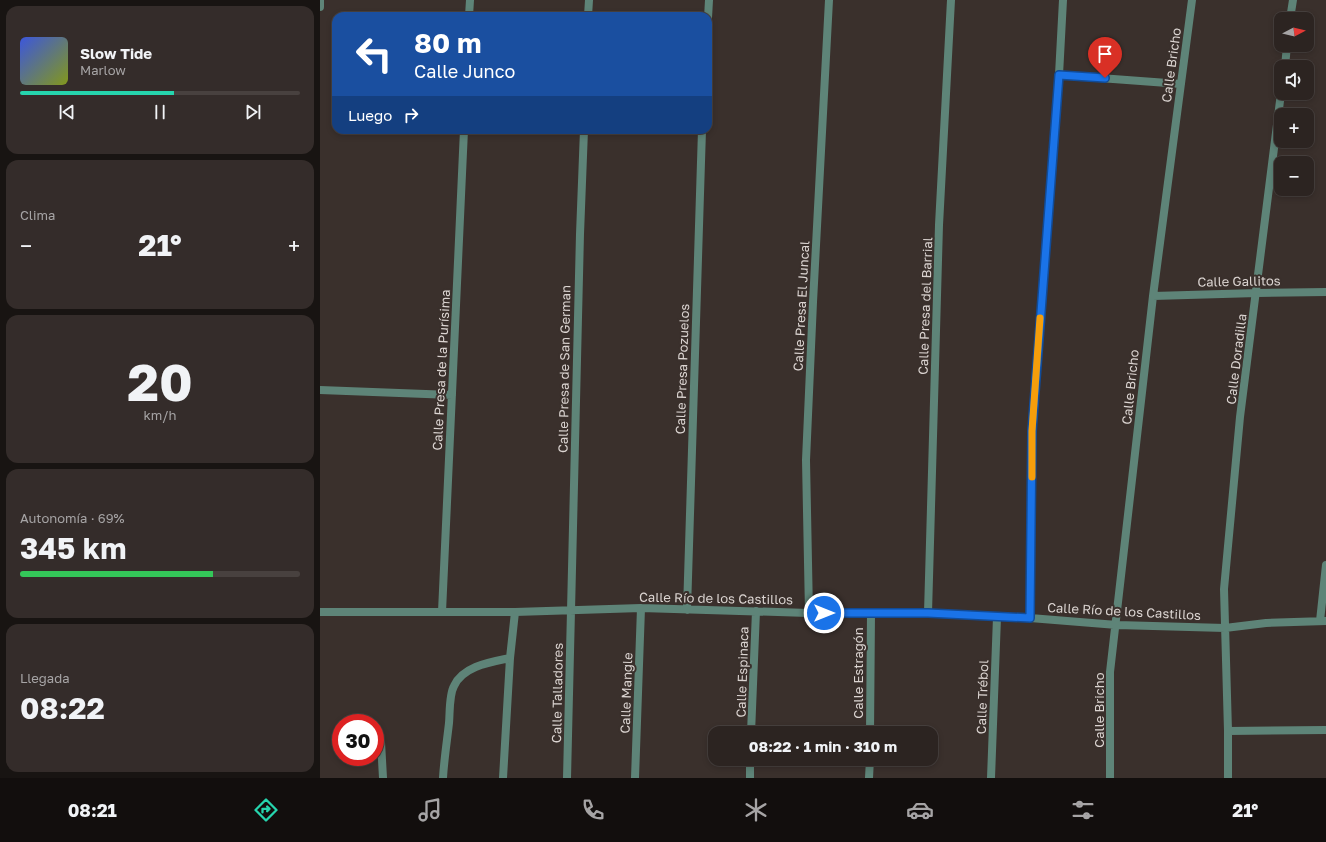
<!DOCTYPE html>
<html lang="es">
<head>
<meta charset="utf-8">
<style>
	body { margin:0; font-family:"Golos Text",sans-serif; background:#342c2a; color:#f1f3f6; height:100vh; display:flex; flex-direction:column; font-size:15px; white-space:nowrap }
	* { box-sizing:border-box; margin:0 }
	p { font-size:13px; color:#a6a4a5 }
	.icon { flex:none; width:22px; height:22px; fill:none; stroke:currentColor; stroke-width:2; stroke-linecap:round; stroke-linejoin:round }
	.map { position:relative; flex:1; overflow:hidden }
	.details { display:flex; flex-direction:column; gap:6px; padding:6px; background:#181412; width:320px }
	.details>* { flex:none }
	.guide { position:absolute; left:12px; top:12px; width:380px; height:122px; border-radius:12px; box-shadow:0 2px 6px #0003,0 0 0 1px #48413f; background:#1a4fa0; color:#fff; overflow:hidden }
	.needle { width:26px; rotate:83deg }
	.buttons { position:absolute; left:954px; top:12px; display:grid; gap:8px }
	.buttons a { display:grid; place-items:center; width:40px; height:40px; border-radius:8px; background:#2c2421; box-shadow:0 2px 6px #0003,0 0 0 1px #48413f; font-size:20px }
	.speed { position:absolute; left:12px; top:714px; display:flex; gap:8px; font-size:20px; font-weight:700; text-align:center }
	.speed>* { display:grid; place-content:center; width:52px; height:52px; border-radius:50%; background:#2c2421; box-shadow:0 2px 6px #0003,0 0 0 1px #48413f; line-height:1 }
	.speed .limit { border:6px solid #d22; background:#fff; color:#111 }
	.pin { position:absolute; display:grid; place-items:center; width:34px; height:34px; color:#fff; margin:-41px -17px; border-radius:50% 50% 50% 0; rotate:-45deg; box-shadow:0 0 4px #0007 }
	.pin .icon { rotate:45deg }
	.me { position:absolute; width:44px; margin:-22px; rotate:90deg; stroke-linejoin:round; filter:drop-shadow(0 0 3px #0008) }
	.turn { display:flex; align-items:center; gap:14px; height:84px; padding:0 16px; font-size:18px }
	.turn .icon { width:52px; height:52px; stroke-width:2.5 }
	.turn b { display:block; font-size:28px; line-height:34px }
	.then { display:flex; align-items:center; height:38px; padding:0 16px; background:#0003; gap:8px; font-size:15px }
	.big { font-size:30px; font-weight:700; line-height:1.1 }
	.details .card { flex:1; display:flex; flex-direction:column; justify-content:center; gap:6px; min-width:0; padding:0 14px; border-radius:12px; background:#342c2a }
	.details .dial { align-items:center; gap:0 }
	.dial b { font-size:52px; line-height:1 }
	.song { display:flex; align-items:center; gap:12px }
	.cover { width:48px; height:48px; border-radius:6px; background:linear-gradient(135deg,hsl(230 70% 55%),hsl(70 70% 35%)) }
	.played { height:4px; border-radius:2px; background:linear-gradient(90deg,#26d5ae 55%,#48413f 55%) }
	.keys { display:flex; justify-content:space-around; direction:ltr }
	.heat { display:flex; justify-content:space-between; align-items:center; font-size:22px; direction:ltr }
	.charge { height:6px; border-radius:3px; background:linear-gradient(90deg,#34c759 69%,#48413f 0) }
	.trip { position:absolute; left:388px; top:726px; width:230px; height:40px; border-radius:12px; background:#2c2421; box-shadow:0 2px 6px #0003,0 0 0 1px #48413f; font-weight:700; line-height:40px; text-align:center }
	.menu { display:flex; height:64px; justify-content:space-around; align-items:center; background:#120e0d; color:#a6a4a5 }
	.menu .icon { width:28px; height:28px }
	.menu .selected { color:#26d5ae }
	.menu b { font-size:18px; color:#f1f3f6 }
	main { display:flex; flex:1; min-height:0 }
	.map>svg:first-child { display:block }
</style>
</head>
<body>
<main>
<section class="details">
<div class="card">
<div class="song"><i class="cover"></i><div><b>Slow Tide</b><p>Marlow</p></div></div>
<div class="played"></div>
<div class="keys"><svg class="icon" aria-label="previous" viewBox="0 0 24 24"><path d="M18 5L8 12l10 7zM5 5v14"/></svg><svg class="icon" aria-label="pause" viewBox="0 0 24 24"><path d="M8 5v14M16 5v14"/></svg><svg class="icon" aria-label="next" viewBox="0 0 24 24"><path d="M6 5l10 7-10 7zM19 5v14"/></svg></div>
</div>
<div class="card"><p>Clima</p>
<div class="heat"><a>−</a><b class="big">21°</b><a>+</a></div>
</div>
<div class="card dial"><b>20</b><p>km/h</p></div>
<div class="card"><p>Autonomía · 69%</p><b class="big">345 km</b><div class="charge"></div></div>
<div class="card"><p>Llegada</p><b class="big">08:22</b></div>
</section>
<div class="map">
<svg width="1006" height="778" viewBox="0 0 1006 778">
	<rect width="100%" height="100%" fill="#3a302c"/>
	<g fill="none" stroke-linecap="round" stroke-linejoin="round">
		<path stroke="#5e8478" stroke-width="8" d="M123 778C124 760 127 741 129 723 130 712 129 695 134 686 143 666 171 662 190 658
			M183 778 190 658 195 612"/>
		<path stroke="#5e8478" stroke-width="8" d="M0 7V0
			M149 16 150 0
			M268 16 269 0
			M388 18 389 0
			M970 19 973 0
			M965 67 967 45
			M739 75 861 84
			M833 296 937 293 1006 292
			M0 390 132 395
			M367 610 382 130
			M0 612H195L321 608 489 613H608L710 618 797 625 905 628 946 623 1006 621
			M122 612 144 130
			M489 613 486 460 493 302 509 0
			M608 613 619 225 631 0
			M710 618 712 431 739 75 743 0
			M1000 621 1006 565
			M908 731 1006 730
			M431 733 436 611
			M550 733 551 613
			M61 742 63 778
			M247 778 260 234 264 130
			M315 778 321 608
			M430 778V759
			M549 778 550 759
			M671 778 677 617
			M790 778V672L833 296 872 0
			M908 778V731L904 589 920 417 961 93"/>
	</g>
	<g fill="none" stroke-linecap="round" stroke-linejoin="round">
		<g stroke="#114b97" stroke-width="10">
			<path id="route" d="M504 613H608L710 618 712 431 739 75 785 78"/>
		</g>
		<use href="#route" stroke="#1a73e8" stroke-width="7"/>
		<path stroke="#f59e0b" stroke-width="7" d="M712 477V431L720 318"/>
	</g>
	<g text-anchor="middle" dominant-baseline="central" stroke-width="4" stroke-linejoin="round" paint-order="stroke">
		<g font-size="13" fill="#dbd4d1" stroke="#3a302c">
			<text transform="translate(851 65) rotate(-82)">Calle Bricho</text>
			<text transform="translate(919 281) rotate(-1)">Calle Gallitos</text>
			<text transform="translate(481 306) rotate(-87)">Calle Presa El Juncal</text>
			<text transform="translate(605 306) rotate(-88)">Calle Presa del Barrial</text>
			<text transform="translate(916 359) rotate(-83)">Calle Doradilla</text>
			<text transform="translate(244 369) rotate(-89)">Calle Presa de San German</text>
			<text transform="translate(362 369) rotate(-88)">Calle Presa Pozuelos</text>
			<text transform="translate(121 370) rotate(-87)">Calle Presa de la Purísima</text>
			<text transform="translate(810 387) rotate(-84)">Calle Bricho</text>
			<text transform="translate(396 598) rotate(1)">Calle Río de los Castillos</text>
			<text transform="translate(804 611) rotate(3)">Calle Río de los Castillos</text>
			<text transform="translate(422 672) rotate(-88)">Calle Espinaca</text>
			<text transform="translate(538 673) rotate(-90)">Calle Estragón</text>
			<text transform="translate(237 693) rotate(-89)">Calle Talladores</text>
			<text transform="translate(306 693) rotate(-88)">Calle Mangle</text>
			<text transform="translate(662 697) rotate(-88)">Calle Trébol</text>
			<text transform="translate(779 710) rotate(-90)">Calle Bricho</text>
		</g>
	</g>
</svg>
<div class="buttons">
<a><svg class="needle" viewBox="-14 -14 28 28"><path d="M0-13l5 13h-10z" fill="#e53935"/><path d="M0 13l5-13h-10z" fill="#a6a4a5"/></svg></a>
<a><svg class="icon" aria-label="sound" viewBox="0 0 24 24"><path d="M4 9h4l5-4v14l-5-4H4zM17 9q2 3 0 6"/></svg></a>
<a>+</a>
<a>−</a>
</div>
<div class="speed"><div class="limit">30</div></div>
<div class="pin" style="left:785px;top:78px;background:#d93025"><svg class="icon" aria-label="arrive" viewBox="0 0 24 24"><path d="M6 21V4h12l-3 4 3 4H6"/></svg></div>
<svg class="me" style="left:504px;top:613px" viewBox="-20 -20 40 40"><circle r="17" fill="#1a73e8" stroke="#fff" stroke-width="3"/><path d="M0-11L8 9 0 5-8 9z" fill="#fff"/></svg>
<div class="trip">08:22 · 1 min · 310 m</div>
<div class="guide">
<div class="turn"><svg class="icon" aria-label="left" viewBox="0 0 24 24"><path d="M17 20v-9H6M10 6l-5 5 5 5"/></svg><div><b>80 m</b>Calle Junco</div></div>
<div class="then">Luego<svg class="icon" aria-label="right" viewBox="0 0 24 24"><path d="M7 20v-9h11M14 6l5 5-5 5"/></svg></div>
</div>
</div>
</main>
<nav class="menu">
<b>08:21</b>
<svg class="icon selected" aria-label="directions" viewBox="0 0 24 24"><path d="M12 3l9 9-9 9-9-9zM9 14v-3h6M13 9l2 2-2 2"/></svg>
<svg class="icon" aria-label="music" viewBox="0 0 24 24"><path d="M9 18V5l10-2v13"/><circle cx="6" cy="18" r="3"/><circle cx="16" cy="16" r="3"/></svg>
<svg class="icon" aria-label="phone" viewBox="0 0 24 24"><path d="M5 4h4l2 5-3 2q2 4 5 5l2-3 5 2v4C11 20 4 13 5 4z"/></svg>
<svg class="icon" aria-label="climate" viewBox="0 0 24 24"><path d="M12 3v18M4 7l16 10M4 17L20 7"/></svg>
<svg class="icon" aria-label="car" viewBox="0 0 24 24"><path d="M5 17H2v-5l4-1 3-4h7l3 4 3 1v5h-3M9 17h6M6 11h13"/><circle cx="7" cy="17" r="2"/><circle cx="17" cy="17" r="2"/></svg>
<svg class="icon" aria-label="filters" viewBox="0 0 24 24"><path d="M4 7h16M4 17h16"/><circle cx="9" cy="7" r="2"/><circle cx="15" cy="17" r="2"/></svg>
<b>21°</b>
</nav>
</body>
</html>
